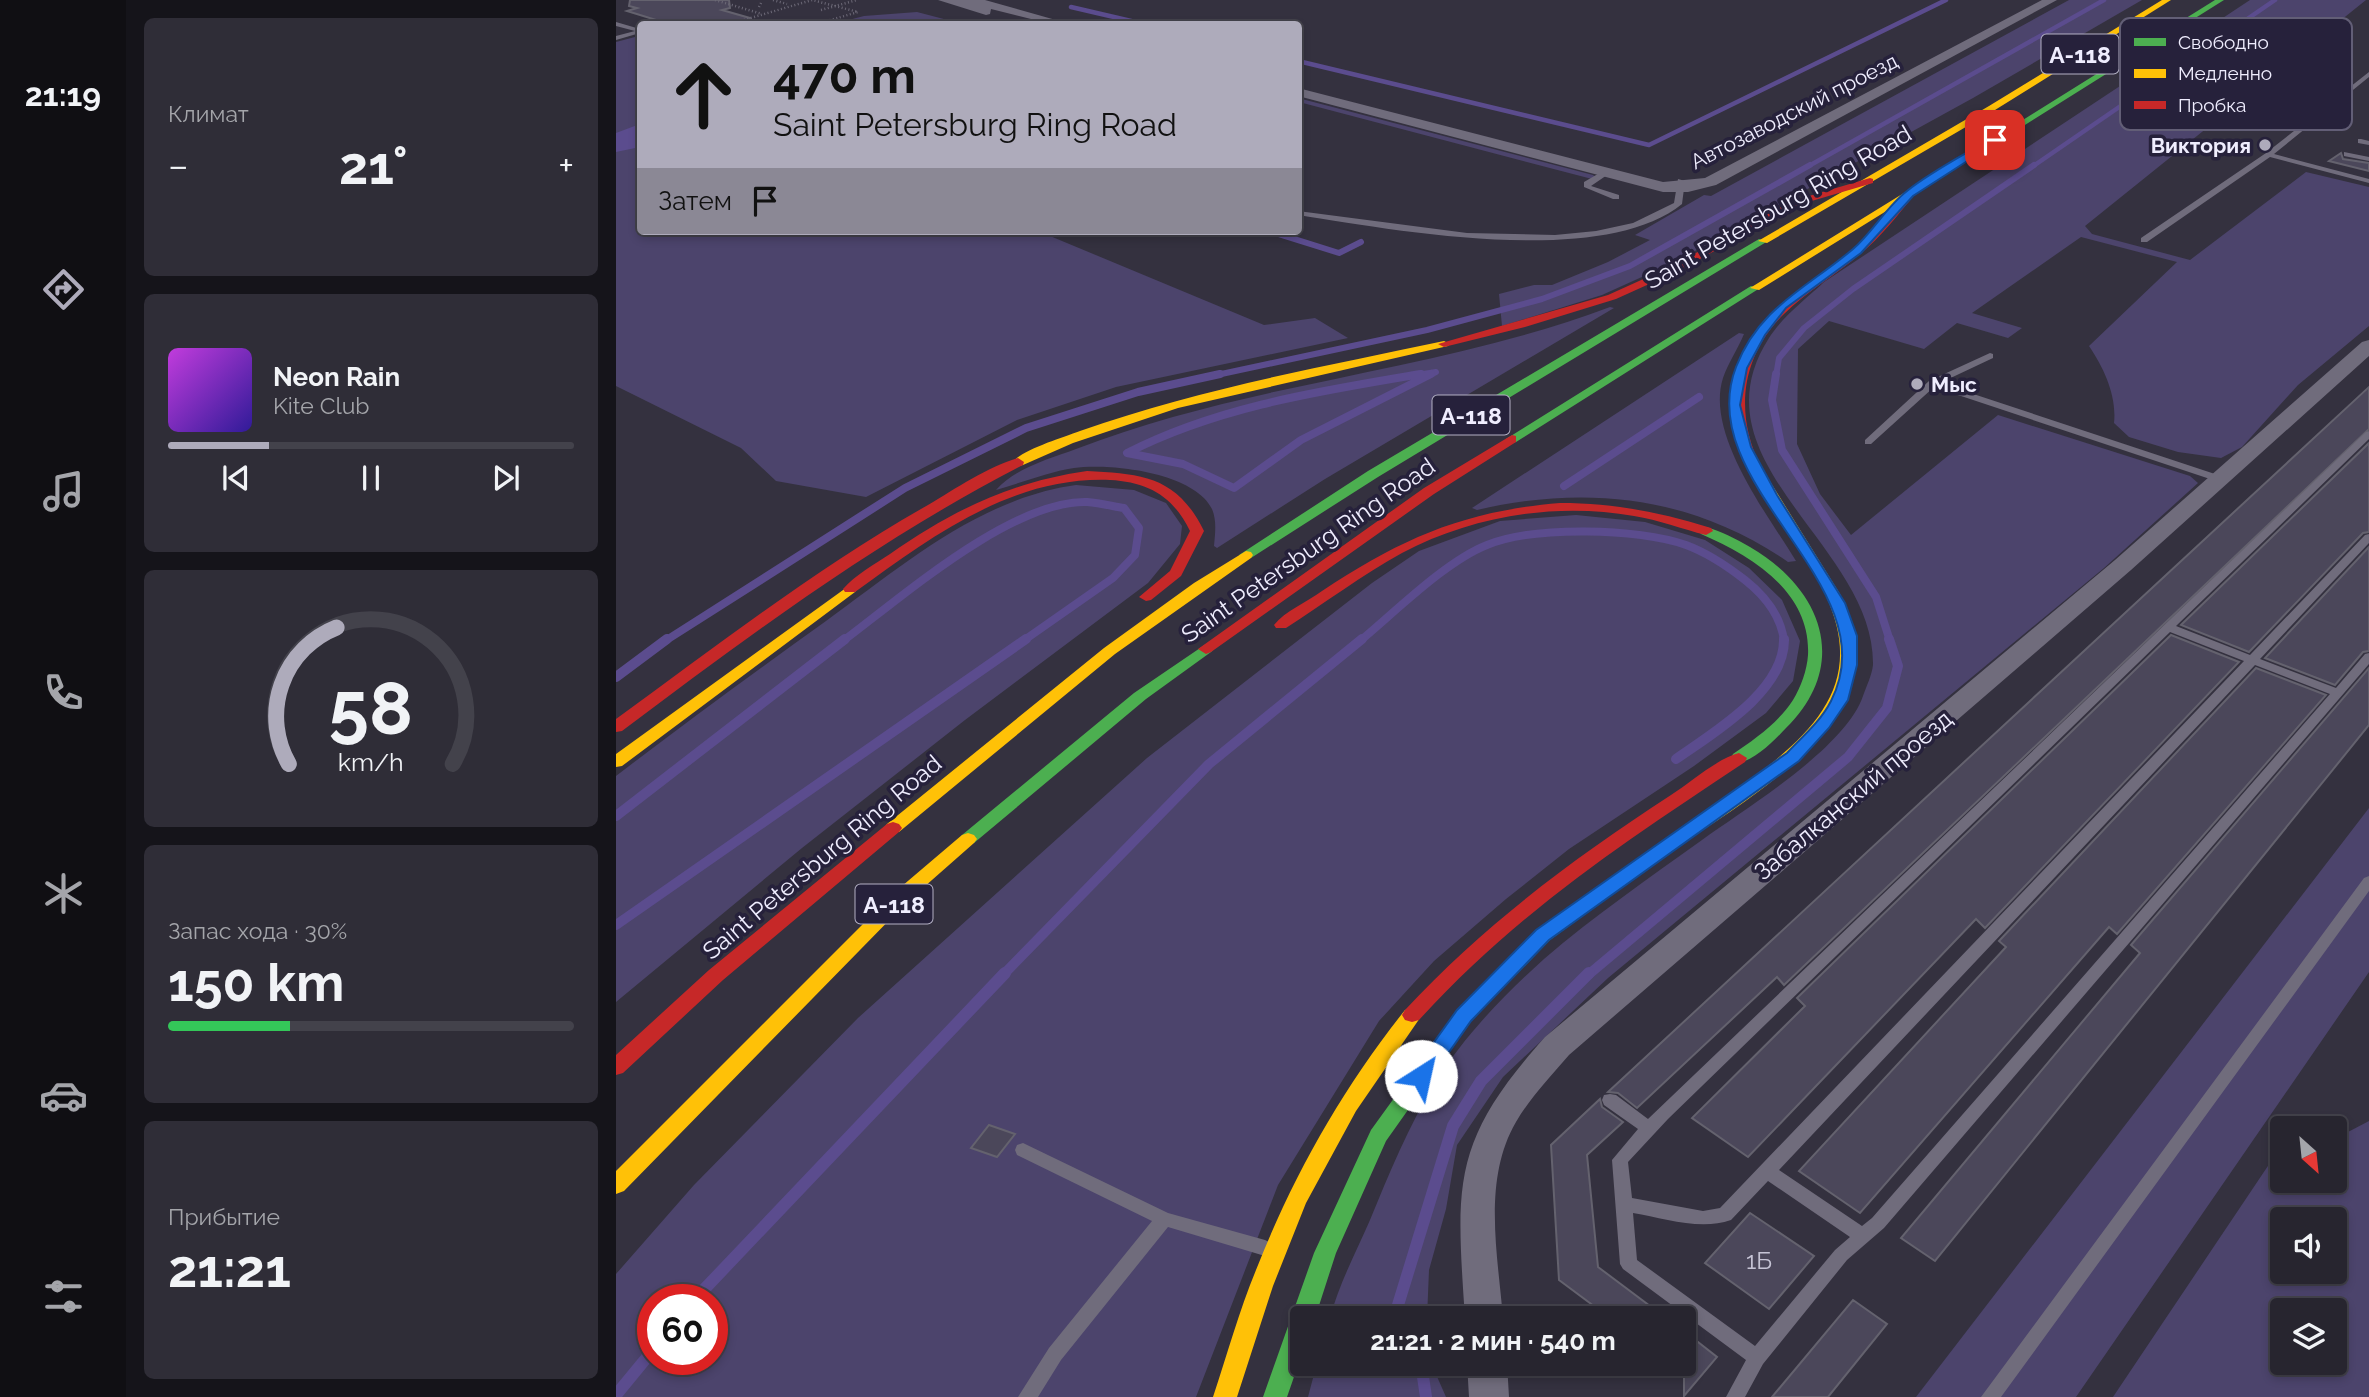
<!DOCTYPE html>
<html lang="ru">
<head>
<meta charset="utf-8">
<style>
	body { margin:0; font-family:Raleway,sans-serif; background:#2f2d37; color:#f1f3f6; height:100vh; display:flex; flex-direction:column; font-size:26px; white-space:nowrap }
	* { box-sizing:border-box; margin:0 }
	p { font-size:23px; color:#a4a5aa }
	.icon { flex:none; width:38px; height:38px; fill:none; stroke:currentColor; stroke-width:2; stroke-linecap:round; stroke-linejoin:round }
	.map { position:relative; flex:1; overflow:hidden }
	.sheet { display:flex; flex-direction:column; gap:18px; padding:18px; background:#15141a; width:490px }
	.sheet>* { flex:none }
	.guide { position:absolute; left:21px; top:21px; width:665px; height:214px; border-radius:7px; box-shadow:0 4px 10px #0003,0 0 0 2px #43424b; background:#aeabbb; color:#111; overflow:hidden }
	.needle { width:46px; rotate:153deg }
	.controls { position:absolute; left:1654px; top:1116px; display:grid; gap:14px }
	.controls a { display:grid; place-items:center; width:77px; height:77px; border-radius:7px; background:#27252f; box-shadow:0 4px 10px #0003,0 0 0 2px #43424b; font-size:35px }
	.speed { position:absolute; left:21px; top:1284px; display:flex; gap:14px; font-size:35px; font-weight:700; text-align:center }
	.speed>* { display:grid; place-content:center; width:91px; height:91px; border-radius:50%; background:#27252f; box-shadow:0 4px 10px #0003,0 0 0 2px #43424b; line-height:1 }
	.speed .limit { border:10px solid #d22; background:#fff; color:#111 }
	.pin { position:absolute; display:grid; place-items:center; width:60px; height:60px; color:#fff; margin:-30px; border-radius:14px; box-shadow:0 4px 10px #0006 }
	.me { position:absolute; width:77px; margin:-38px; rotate:35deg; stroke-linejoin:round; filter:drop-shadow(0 0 5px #0008) }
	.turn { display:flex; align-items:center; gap:24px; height:147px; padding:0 21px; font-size:32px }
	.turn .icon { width:91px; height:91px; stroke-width:2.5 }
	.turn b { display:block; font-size:49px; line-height:60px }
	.then { display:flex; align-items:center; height:66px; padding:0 21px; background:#0003; gap:14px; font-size:26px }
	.big { font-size:52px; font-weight:700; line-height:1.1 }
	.sheet .card { flex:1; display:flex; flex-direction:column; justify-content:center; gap:10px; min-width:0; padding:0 24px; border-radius:10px; background:#2f2d37 }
	.sheet .dial { align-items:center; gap:0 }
	.dial svg { height:182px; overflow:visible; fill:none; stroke:#43424b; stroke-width:7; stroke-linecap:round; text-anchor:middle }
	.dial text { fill:#f1f3f6; stroke:none }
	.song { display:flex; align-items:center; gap:21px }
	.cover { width:84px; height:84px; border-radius:10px; background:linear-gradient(135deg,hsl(290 70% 55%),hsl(250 70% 35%)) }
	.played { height:7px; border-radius:4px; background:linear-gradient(90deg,#aeabbb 25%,#43424b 25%) }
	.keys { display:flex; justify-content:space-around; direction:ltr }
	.heat { display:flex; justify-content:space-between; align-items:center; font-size:38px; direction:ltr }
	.charge { height:10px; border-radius:5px; background:linear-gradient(90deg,#34c759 30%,#43424b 0) }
	.trip { position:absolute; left:674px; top:1306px; width:406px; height:70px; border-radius:7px; background:#27252f; box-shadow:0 4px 10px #0003,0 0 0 2px #43424b; font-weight:700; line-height:70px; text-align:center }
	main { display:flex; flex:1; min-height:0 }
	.dock { display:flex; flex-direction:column; width:126px; justify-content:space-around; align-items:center; background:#100f13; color:#a4a5aa }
	.dock .icon { width:49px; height:49px }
	.dock .on { color:#aeabbb }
	.dock b { font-size:32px; color:#f1f3f6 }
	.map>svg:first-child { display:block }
</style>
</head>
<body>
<main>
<nav class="dock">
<b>21:19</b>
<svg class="icon on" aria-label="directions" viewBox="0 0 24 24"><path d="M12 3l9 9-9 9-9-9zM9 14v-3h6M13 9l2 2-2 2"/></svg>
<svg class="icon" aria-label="music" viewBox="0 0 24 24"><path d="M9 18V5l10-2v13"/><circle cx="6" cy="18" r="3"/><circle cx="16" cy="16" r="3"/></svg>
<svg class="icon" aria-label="phone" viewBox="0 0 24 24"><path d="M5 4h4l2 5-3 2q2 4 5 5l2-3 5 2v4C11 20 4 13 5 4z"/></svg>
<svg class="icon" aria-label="climate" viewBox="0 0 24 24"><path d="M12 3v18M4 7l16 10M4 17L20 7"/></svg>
<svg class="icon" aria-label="car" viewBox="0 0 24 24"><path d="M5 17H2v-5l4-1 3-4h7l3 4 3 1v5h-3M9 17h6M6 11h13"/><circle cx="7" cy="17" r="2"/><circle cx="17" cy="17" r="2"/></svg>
<svg class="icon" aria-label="filters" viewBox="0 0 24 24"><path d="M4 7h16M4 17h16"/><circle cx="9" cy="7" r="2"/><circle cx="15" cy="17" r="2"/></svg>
</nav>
<section class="sheet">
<div class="card"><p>Климат</p>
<div class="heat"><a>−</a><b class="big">21°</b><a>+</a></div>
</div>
<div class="card">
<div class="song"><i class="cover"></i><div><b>Neon Rain</b><p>Kite Club</p></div></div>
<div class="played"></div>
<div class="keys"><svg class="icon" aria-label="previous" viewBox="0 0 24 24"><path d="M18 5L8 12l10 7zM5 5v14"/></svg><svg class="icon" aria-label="pause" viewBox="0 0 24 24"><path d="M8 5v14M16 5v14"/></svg><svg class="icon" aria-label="next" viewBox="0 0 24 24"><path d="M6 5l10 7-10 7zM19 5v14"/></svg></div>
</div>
<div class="card dial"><svg viewBox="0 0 100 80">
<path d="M14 69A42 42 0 1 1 86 69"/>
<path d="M14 69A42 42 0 0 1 35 9" stroke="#aeabbb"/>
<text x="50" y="56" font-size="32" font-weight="700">58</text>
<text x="50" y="72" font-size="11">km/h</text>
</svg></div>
<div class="card"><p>Запас хода · 30%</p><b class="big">150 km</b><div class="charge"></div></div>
<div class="card"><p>Прибытие</p><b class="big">21:21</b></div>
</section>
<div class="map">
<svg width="1753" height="1397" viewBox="0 0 1753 1397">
	<rect width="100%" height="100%" fill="#34313f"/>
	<path fill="#4c446c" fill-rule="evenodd" d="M1453 0H1526L1357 98 1059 262 986 295 886 326 883 294 918 285H936L992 262 1034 240 1019 235 1088 195 1095 196Z
		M1634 0H1750L1469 226 1476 234 1574 260 1690 172 1753 187V326L1682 385 1626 447 1605 458 1562 452 1513 437 1498 423C1501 396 1488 368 1473 346L1561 262 1465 237 1356 313 1406 328 1392 338 1341 323 1308 349 1213 321 1182 349 1181 444 1204 494 1235 535 1382 415 1574 476 1582 483 1488 568 992 978 887 1077 841 1145 830 1209 813 1270 811 1318H714C723 1284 740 1252 754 1220 773 1174 793 1125 819 1083 848 1036 888 995 928 959 978 916 1033 878 1086 840 1132 807 1229 748 1247 696 1250 687 1256 675 1257 665 1259 545 1073 463 1153 338 1166 317 1190 299 1208 282Z
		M301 12 347 24H217L248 16Z
		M19 37 24 38V231H422L648 325 699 318 732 338 500 387 401 420 250 497 160 481 125 448 0 386V42Z
		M682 98 977 175 979 177 976 179 683 102Z
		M994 307 998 308 709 479 601 548 598 546C599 534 601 521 596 509 578 472 493 463 458 468 432 472 405 483 380 490 399 468 433 459 460 449 632 382 821 372 994 307Z
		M1123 333 1128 334C1122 349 1112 363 1107 378 1089 434 1152 515 1180 561L1172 562C1078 497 972 484 861 510L856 508Z
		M460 485 518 490 550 503 566 526 564 544 532 583 349 720 186 848 0 1002V776C69 723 139 672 210 621 286 566 364 498 460 485Z
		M960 515 1029 522 1089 540 1133 568 1166 600 1184 641 1177 681 1150 713 1078 766 953 849 890 899 818 961 763 1021 662 1185 580 1397H0V1274L78 1185 242 1018 531 758 756 583 803 551 884 521ZM37 1300H96V1360H37Z
		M1753 808V972L1460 1397H1300Z
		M1753 1121V1397H1497L1666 1145V1181H1718V1129L1732 1132ZM1666 1220H1718V1272H1666ZM1666 1311H1718V1363H1666Z
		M701 1363H815L830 1397H692Z"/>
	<path fill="#5b4c8e" d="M24 124V147L0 152V133Z"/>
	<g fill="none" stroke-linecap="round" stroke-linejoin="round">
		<path stroke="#5b4c8e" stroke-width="4.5" d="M455 7 528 24
			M682 61 1033 145 1330 0
			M1191 167 1488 0
			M1416 167 1659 0"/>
		<path stroke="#5b4c8e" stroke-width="6" d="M653 231 723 253 745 242
			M596 376 811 330 926 299 1014 266 1194 165
			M795 376 820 372 812 376
			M1160 376 1163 358 1188 328 1237 289 1418 165"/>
		<path stroke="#5b4c8e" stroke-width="8" d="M805 374C705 391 603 406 511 453L567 464 618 488 685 440 815 374
			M1160 374 1156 400 1166 450 1260 597 1274 641
			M948 486 1083 397
			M49 641 289 488 410 428 522 392 604 374
			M227 641C286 597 396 500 471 502 483 503 496 506 508 508L523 528 519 555 497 578 407 641
			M744 641C779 612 830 561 871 545 917 526 1022 528 1070 545 1092 553 1111 566 1129 580 1148 595 1165 616 1168 641"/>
		<path stroke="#5b4c8e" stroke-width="10" d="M0 677 51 639
			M1060 759C1097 733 1169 691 1168 639
			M0 816 229 639
			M0 925 410 639
			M387 975 593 764 746 639
			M972 975 1232 757 1271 708 1282 666 1273 639"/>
		<path stroke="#5b4c8e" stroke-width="12" d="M78 1300 389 973
			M778 1318 837 1126 865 1081 973 973
			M801 1363 806 1370 810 1397
			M0 1395 37 1350"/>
	</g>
	<path fill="#4b475a" stroke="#64626e" stroke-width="2" d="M14 0H113L114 8 106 10 134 18 133 24H75L64 21 53 24 11 11 21 8 13 6Z
		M1725 153 1727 159 1753 163V171L1713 161Z
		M1753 387V429L1168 985 1161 977 1021 1108 1002 1093 992 1092Z
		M1753 443V532L1747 533 1633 652 1565 625Z
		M1753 547V651L1747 652 1719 685 1649 658Z
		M1555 635 1623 662 1369 928 1360 919 1132 1157 1076 1118 1189 1006 1181 998Z
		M1640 668 1710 695 1501 934 1493 927 1244 1213 1183 1171 1390 947 1383 941Z
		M1753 668V725L1319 1261 1285 1238 1524 953 1515 945Z
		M984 1099 986 1107 1007 1122 971 1155 982 1267 1050 1318H994L943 1280 935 1145Z
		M373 1125 399 1134 381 1157 355 1148Z
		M1134 1213 1198 1256 1153 1309 1089 1263Z
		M1237 1300 1271 1324 1212 1397H1156Z
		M1068 1331 1101 1357 1068 1396Z"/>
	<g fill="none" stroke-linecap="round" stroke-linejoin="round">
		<path stroke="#6c6977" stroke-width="2.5" stroke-dasharray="1 2.5" stroke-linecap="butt" d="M99 0 146 14
			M157 0 171 4
			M143 7 146 1
			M205 10 241 0
			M128 20 196 0 242 12 201 24"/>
		<path fill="#706c7c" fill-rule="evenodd" d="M0 22 24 29V33L0 40V36L19 31 0 26Z
			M1753 72V77L1658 154 1753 179V183L1654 157 1531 242H1525V238L1650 153Z
			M1745 139 1753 141V145L1742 143V139Z
			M1728 152 1753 157V161L1728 156Z
			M987 171 994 173 975 186 1003 195V199H997L968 187V182Z
			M1062 179 1069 181 1066 204C986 269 779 230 682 215V211L851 233 939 235 980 231 1017 223 1058 203Z
			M1374 353 1377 354V358L1324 383 1608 477 1609 479 1604 482 1600 481 1318 387 1255 444H1249V440L1313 381Z
			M1753 431V439L1560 626 1634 655 1749 535 1753 534V543L1644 659 1720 688 1749 654 1753 653V664L1268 1228 1231 1260 1147 1364 1129 1397H1110L1130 1360 1007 1269 1004 1264 996 1160 1022 1129 988 1105 986 1100 988 1095 994 1094 1000 1095 1032 1119 1750 432ZM1554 632 1628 661 1104 1208 1087 1211 1016 1198 1012 1162 1052 1119ZM1639 665 1714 694 1256 1218 1246 1226 1163 1170ZM1152 1181 1234 1237 1219 1250 1139 1346 1021 1260 1017 1213C1048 1218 1084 1231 1115 1220Z
			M1753 876V891L1385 1397H1365L1748 878Z
			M407 1143 552 1213 649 1240 655 1243 658 1248 655 1253 649 1256 552 1227 445 1360 422 1397H402L433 1348 536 1221 401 1155 399 1150 401 1145Z"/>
		<path fill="#706c7c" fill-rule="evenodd" d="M322 0H369L454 24H435L375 9 374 14 370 15Z
			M1426 0H1441L1100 185 1072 192H1047L682 96V88L1047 182 1089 178Z
			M1753 340V356L1515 570 953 1055C934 1077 914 1098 900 1122 866 1180 882 1256 887 1318H849C840 1183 835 1142 929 1037L1499 560 1746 342Z
			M851 1363H891L893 1397H853Z"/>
		<path fill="#4caf50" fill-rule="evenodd" d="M1599 0H1608L1401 130 1394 128Z
			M1143 239 1152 241 762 477 635 558H625L623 555 752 471Z
			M1135 286 1144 288 900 442 896 443 890 439Z
			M1090 527C1105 531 1120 539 1134 547 1206 589 1235 664 1170 728 1158 741 1140 759 1123 763L1115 758 1117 754C1139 739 1162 723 1177 700 1185 687 1191 670 1192 655 1195 592 1136 556 1085 534L1083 531 1085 528Z
			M590 644 598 649 595 652 530 699 358 843H346L343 839 346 835 518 693Z
			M1050 841 1056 843 1059 847 1056 851 934 940 855 1021 770 1141 720 1253 699 1318H686V1354L671 1397H647L698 1253 755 1130 841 1011 920 930 1044 843Z"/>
		<path fill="#ffc107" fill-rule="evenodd" d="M1546 0H1555L1379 110 1151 243 1142 241 1373 106Z
			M1398 125 1401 126V130L1143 290 1134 288Z
			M828 341 834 344 832 346 562 408 457 443 407 465 402 466 396 462C409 449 445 438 464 431 582 389 706 367 828 341Z
			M1138 463 1145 467 1224 594C1234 618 1244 645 1239 671 1225 748 1116 809 1056 851H1044L1041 847 1044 843C1073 822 1102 803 1131 782 1199 732 1251 682 1209 594 1188 549 1156 510 1131 467Z
			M630 551 635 552 637 555 635 558 499 654 283 832H271L268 828 271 824 488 648 578 583Z
			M234 585 239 586 241 589 239 592 6 766 0 767V754Z
			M352 833 358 835 361 839 358 843 291 902 8 1191 0 1194V1171L279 892 346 835Z
			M796 1008 803 1010 806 1015 740 1111 690 1203 657 1286 621 1397H597C611 1355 623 1311 640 1270 677 1176 726 1089 789 1010Z"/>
		<path fill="#c62828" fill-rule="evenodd" d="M1254 178 1257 179V183L1182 205 1062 271 1000 299 909 327 828 347 822 344 992 295 1054 267 1176 201Z
			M1291 192 1299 194C1282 215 1265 237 1244 254 1220 275 1191 291 1168 314 1125 356 1118 414 1145 467L1138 471 1133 470C1100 416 1116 352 1160 309 1183 287 1211 271 1236 250 1256 233 1272 212 1291 192Z
			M896 435 900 436V442L818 494 595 652 590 654 582 649 808 488Z
			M402 458 408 462 407 465C263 539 135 634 6 731L0 732V719C102 645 202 567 312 505 339 489 373 466 402 458Z
			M471 471C526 474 561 476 588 531L565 576 535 600 530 601 523 597 554 571 574 531C557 496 532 482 494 480 396 476 315 537 239 592H229L227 589C239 575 259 564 274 554 337 510 395 482 471 471Z
			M944 503C997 503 1045 512 1095 528L1097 531 1090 535C1066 529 1043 520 1018 516 940 502 856 516 786 553 746 575 709 603 670 628H660L658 625C669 611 691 602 706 591 786 538 848 511 944 503Z
			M1123 753 1131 758 1129 762C1010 841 900 913 803 1020L796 1022 789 1020 786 1015 789 1010C868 925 958 858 1055 795 1074 783 1102 758 1123 753Z
			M277 822 283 824 286 828 283 832 107 980 7 1073 0 1075V1055L93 970 271 824Z"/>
	</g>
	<path fill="#1a73e8" stroke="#114b97" stroke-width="2" d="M1376 138 1384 140 1297 196 1245 253 1170 308 1149 335 1131 368 1124 405 1135 447 1161 495 1229 603 1241 636V665L1232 700 1213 728 1183 761 933 940 855 1021 812 1082H798L795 1076 798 1070 841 1010 920 930 1171 753C1186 737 1205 721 1215 701 1275 585 1074 486 1120 367 1143 307 1191 288 1237 249 1257 232 1270 207 1291 191 1316 171 1348 155 1376 138Z"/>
	<g fill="#aeabbb" stroke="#26213b" stroke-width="2.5">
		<circle cx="1649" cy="145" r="7"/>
		<circle cx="1301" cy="384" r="7"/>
	</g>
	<g text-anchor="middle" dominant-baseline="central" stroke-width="7" stroke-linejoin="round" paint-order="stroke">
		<g font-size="21" fill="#efedfe" stroke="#26213b">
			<text transform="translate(1178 111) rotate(-27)">Автозаводский проезд</text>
		</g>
		<g font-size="21" font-weight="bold" fill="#efedfe" stroke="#26213b" text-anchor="end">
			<text x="1635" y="145">Виктория</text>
			<text x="1315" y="384" text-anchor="start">Мыс</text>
		</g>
		<g fill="#26213b" stroke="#b3b0c4" stroke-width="2">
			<rect x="1425.5" y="34.5" width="77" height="39" rx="5"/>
			<rect x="816.5" y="395.5" width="77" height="39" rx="5"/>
			<rect x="239.5" y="884.5" width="77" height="39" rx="5"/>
		</g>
		<g font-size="23" font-weight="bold" fill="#efedfe">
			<text x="1464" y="54">А-118</text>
			<text x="855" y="415">А-118</text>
			<text x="278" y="904">А-118</text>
		</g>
		<g font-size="24" fill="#efedfe" stroke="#26213b">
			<text transform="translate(1162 207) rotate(-30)">Saint Petersburg Ring Road</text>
			<text transform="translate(692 550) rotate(-35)">Saint Petersburg Ring Road</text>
			<text transform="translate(1237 795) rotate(-40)">Забалканский проезд</text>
			<text transform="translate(206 857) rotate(-40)">Saint Petersburg Ring Road</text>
		</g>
		<g font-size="24" fill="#c6c4d5">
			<text x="1143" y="1260">1Б</text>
		</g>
	</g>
	<rect x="1504" y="18" width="232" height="112" rx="10" fill="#26213b" stroke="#625e76" stroke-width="2"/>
	<rect x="1518" y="38" width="32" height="8" fill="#4caf50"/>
	<rect x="1518" y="69" width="32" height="9" fill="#ffc107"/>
	<rect x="1518" y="101" width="32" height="8" fill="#c62828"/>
	<g font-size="19" fill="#efedfe">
		<text x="1562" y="49">Свободно</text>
		<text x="1562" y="80">Медленно</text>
		<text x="1562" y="112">Пробка</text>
	</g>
</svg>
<div class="controls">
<a><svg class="needle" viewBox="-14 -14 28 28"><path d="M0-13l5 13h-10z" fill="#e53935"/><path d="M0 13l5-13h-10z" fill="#a4a5aa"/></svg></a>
<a><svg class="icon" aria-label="sound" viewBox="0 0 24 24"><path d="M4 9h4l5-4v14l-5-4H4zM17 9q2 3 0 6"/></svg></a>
<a><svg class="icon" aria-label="layers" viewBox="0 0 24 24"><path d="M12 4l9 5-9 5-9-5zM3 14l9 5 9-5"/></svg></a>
</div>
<div class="speed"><div class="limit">60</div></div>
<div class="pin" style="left:1379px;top:140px;background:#d93025"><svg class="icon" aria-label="arrive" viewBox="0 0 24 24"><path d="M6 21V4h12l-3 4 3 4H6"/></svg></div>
<svg class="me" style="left:805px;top:1076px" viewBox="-20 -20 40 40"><circle r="19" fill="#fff"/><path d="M0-13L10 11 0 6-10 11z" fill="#1a73e8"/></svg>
<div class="trip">21:21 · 2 мин · 540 m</div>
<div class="guide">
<div class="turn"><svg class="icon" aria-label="ahead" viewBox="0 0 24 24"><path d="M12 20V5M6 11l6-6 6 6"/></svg><div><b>470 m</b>Saint Petersburg Ring Road</div></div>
<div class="then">Затем<svg class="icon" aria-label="arrive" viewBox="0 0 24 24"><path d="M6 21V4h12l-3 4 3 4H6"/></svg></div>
</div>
</div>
</main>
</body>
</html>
